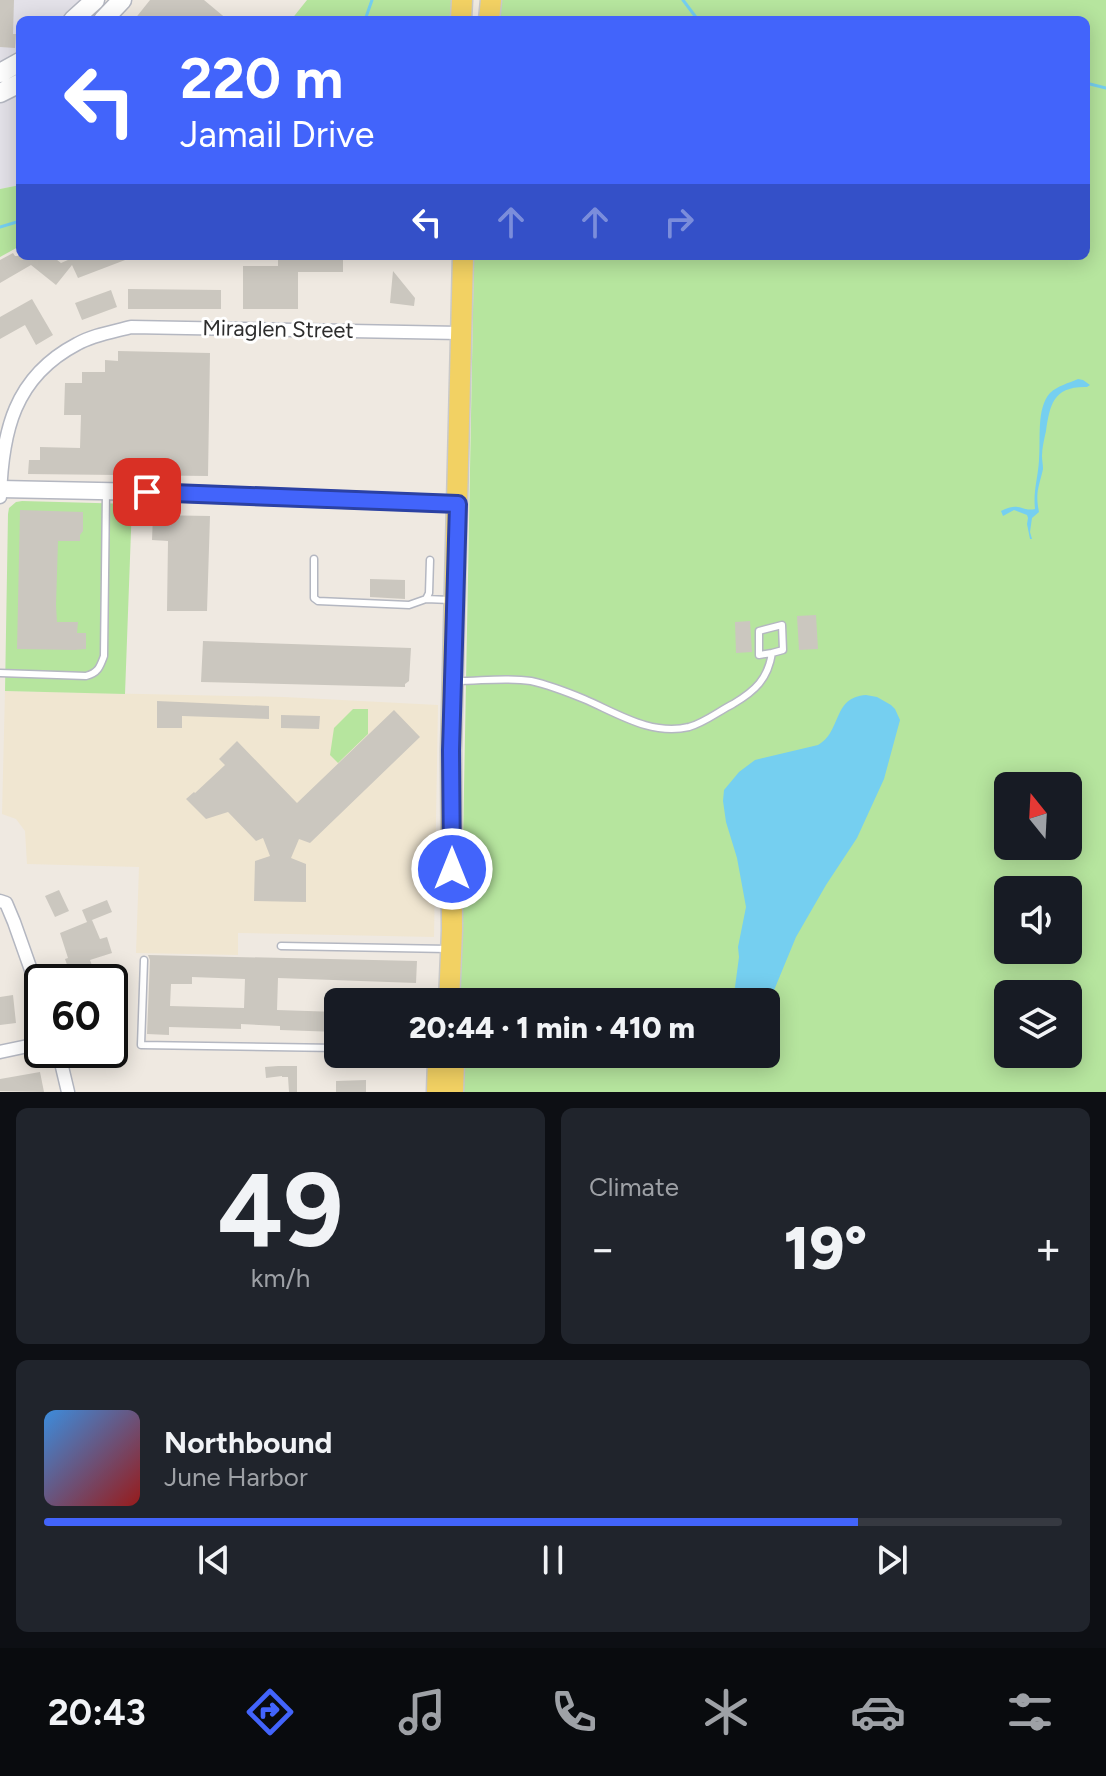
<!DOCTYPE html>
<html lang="en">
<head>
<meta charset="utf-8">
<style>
	body { margin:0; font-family:Figtree,sans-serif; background:#20242c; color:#f1f3f6; height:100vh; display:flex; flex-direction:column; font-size:30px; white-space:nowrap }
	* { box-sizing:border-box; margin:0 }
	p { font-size:26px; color:#9ea1a6 }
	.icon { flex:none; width:44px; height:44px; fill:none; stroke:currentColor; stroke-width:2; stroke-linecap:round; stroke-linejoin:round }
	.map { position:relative; height:1092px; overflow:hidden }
	.details { display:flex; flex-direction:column; gap:16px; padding:16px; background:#0d0f14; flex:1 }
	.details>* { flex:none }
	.top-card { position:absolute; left:16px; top:16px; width:1074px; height:244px; border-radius:12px; box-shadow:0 4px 20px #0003; background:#4264fb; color:#fff; overflow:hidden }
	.needle { width:52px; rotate:342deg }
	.fabs { position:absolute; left:994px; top:772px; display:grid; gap:16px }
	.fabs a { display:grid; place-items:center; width:88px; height:88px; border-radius:12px; background:#171b24; box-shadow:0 4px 20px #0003; font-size:40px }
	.speed { position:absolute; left:24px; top:964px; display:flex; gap:16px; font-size:40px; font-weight:700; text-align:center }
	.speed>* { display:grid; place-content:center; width:104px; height:104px; border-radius:50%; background:#171b24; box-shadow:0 4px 20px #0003; line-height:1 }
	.speed .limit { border:4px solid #111; border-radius:12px; background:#fff; color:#111 }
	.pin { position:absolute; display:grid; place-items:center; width:68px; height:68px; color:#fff; margin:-34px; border-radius:16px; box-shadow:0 4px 12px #0006 }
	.me { position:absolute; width:88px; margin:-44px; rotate:0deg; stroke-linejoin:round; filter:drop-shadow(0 0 6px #0008) }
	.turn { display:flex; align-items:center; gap:28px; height:168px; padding:0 32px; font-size:36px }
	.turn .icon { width:104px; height:104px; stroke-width:2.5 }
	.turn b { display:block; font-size:56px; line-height:68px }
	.lanes { display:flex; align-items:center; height:76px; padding:0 32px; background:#0003; justify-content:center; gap:40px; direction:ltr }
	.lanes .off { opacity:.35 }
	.big { font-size:60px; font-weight:800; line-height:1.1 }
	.details .tile { flex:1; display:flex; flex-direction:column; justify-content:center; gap:12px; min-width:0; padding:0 28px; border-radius:12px; background:#20242c }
	.details .dial { align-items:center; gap:0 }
	.dial b { font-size:104px; line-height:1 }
	.song { display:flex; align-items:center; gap:24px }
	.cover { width:96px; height:96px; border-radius:12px; background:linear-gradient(135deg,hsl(210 70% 55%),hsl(0 70% 35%)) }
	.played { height:8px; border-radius:4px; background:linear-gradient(90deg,#4264fb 80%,#363941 80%) }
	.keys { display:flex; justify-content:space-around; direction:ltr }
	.heat { display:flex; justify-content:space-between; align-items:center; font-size:44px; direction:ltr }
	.details .tiles { flex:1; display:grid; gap:16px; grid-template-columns:1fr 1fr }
	.tile:last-child { grid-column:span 2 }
	.trip { position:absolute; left:324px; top:988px; width:456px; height:80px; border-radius:12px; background:#171b24; box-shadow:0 4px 20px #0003; font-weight:800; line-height:80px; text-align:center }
	.menu { display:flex; height:128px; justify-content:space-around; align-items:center; background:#090b0e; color:#9ea1a6 }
	.menu .icon { width:56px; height:56px }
	.menu .selected { color:#4264fb }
	.menu b { font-size:36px; color:#f1f3f6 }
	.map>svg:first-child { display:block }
</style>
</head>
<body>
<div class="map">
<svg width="1106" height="1092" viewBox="0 0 1106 1092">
	<rect width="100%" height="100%" fill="#efe9e1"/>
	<path fill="#e3e1e8" d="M0 0H84L64 20H20V185L0 189Z"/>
	<path fill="#f0e6d1" d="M5 691 284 697 438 705 434 937 238 933V955L136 953 139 867 27 864 25 831 16 819 2 814Z"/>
	<path fill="#b6e59e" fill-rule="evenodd" d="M307 0H452V20H291Z
		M500 0H1106V1092H458L459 1054H766V1002H460L474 256H1086V20H497ZM1008 786H1068V846H1008ZM1008 890H1068V950H1008ZM1008 994H1068V1054H1008Z
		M20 185V246L0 257V189Z
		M22 501 132 504 125 694 5 691 8 514 9 508 16 502Z
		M353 709H368V734L338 763 330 755 334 728Z"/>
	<path fill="#75cff0" d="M1078 379 1083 380 1090 385 1087 387C1053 386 1050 405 1046 431 1044 440 1042 448 1042 456 1042 460 1043 465 1043 469 1039 487 1035 492 1039 512L1032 518 1030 532 1032 539H1030L1027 524 1028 518 1027 515 1014 510 1003 516 1001 511C1020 501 1021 512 1035 509 1033 491 1038 478 1039 460 1041 441 1036 408 1050 393 1057 386 1069 383 1078 379Z
		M866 695 877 697 891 705 895 709 900 720 884 779 857 838 826 885 796 937 770 1000 766 1006V1002H733L739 957 738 947 746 907 737 858 726 822 723 801 724 790 739 772 755 760 818 745C842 732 832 697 866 695Z"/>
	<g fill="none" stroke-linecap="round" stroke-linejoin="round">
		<path stroke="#75cff0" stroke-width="3" d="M683 0 698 20
			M365 20 372 0
			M1086 83 1106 88
			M0 227 20 221
			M838 256H849"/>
	</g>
	<path fill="#cbc7bf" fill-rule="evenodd" d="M0 0H14L13 34H16L15 48 0 47Z
		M150 0H204L228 20H134Z
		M13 253 15 256H52L61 263 77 256 133 257 78 278 72 265 56 285 31 265 0 283V260Z
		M278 256H343V272H298V309H243V266H278Z
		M393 271 415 298 414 306 390 303Z
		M128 289 221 290V309H128Z
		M111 290 117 307 82 320 75 303Z
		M32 299 53 335 36 345 25 325 0 339V317Z
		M118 351 210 353 208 476 28 474 29 460H40V447L80 448 81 415H64L65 383H82V372H105V360L118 361Z
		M20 510 83 512V531L80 535V541H58L56 605 57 622H78L77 633H86V649L74 650 17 649Z
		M153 515 210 516 207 611H167L168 541 152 540Z
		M370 579 405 580V599L370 597Z
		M816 615 818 649 799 650 797 616Z
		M750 621 752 652 736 653 735 622Z
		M203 641 411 648 409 681 405 684V687L201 682Z
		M157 701 269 706V719L182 716V728H157Z
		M394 710 420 737 310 843 299 839 291 858 306 864V902L254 901 255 861 270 856 263 838 256 841 228 812 206 819 186 799 194 792 195 793 225 765 219 759 237 741 297 803Z
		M281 715 320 716 319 729 281 728Z
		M59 890 69 911 55 917 45 896Z
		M107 900 112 912 87 922 82 910Z
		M92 920 100 939 107 937 112 953 90 960 98 982H73L65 959 68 958 60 933Z
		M148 955 417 961 416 983 278 978 277 1010 338 1012V1032L280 1030V1026L241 1024V1029L169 1027V1035L147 1034 150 960ZM192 977 245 979 244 1008 170 1006 171 984H192Z
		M13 995 16 1023 0 1025V997Z
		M120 1003 128 1025 110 1031V1007Z
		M278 1066H297V1092H289L288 1077H282V1076L266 1078 265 1067Z
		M40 1072 44 1092 0 1091V1079Z
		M366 1080V1092H336V1081Z"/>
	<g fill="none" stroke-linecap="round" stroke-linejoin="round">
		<g stroke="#b4b7c1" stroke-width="9">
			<path id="service" d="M314 559V598L318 601 409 605 426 599 429 593 430 560
				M426 599 450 600
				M0 673 86 676C98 673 100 667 104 656L106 492
				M457 681C481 681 507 677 531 681 549 685 567 692 584 699 617 713 651 736 689 727 704 723 719 711 733 704 755 691 768 679 772 653L783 650 782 625 759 631V655L772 653
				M281 946 449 949
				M144 960 141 1045 338 1048"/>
		</g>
		<g stroke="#b4b7c1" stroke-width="15">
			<path id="minor" d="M0 497C2 432 14 377 77 344 93 335 112 332 131 327L460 333
				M0 901 6 903 14 922 42 1001
				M58 1050 68 1092
				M0 1052 42 1043"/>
		</g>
		<g stroke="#b4b7c1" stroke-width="19">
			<path id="tertiary" d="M0 489 147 492 458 504"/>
		</g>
		<g stroke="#b4b7c1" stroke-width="21">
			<path id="secondary" d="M73 20 95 0
				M103 20 122 0
				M0 73 20 62
				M0 93 20 83"/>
		</g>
		<g stroke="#c9c9c9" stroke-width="23">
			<path id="primary" d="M461 20 462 0
				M489 20 491 0
				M449 1002 452 930 451 750 463 256
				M450 1054 454 1060 453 1092
				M437 1092 438 1060 443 1054"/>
		</g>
		<use href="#service" stroke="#fff" stroke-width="6"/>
		<use href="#minor" stroke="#fff" stroke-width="12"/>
		<use href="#tertiary" stroke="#fff" stroke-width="16"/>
		<use href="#secondary" stroke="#fff" stroke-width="18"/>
		<use href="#primary" stroke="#f2d163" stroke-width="20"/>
	</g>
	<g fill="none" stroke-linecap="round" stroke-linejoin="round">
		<g stroke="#2b41a3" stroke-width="20">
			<path id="route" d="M147 492 458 504 451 750 452 869"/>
		</g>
		<use href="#route" stroke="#4264fb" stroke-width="14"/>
	</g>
	<g text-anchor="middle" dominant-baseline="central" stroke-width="6" stroke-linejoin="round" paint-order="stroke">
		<g font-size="22" fill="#2e2e2e" stroke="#fff">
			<text transform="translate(278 329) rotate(1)">Miraglen Street</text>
		</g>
	</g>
</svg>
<div class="fabs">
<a><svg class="needle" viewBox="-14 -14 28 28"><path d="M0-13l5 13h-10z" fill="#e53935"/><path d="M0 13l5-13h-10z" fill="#9ea1a6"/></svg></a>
<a><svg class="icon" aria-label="sound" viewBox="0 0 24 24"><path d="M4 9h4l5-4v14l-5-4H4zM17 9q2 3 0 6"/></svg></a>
<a><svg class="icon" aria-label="layers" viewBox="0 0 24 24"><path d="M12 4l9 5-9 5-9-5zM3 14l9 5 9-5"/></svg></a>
</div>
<div class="speed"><div class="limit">60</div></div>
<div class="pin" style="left:147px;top:492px;background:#d93025"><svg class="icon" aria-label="arrive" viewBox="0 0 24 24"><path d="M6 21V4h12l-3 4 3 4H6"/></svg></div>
<svg class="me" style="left:452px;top:869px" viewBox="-20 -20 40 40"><circle r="17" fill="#4264fb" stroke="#fff" stroke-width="3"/><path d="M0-11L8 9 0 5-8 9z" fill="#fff"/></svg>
<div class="trip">20:44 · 1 min · 410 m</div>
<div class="top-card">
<div class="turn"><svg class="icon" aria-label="left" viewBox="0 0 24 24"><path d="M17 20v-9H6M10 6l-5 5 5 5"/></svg><div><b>220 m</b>Jamail Drive</div></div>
<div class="lanes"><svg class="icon" aria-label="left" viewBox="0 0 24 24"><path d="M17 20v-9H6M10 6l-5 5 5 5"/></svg><svg class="icon off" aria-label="ahead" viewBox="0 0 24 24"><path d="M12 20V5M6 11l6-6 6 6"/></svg><svg class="icon off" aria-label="ahead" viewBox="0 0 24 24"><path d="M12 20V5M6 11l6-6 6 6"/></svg><svg class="icon off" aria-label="right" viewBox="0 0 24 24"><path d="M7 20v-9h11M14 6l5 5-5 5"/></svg></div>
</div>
</div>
<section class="details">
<div class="tiles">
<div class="tile dial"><b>49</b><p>km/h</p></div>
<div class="tile"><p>Climate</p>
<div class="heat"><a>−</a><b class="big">19°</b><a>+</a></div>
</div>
<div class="tile">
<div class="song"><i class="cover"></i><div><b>Northbound</b><p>June Harbor</p></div></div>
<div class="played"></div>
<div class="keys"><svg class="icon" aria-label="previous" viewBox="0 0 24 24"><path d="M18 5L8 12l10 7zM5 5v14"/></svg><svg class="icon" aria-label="pause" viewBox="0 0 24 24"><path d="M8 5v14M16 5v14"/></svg><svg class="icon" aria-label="next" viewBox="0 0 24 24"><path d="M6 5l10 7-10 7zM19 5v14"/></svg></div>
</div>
</div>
</section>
<nav class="menu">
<b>20:43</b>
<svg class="icon selected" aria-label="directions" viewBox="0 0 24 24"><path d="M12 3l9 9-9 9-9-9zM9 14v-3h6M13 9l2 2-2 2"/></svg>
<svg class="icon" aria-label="music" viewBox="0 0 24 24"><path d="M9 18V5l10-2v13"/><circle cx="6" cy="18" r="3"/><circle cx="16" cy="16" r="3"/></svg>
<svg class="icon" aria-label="phone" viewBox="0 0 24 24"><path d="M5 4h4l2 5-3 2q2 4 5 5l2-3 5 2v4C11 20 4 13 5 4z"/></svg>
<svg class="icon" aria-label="climate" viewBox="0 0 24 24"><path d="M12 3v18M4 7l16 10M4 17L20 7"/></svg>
<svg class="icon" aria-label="car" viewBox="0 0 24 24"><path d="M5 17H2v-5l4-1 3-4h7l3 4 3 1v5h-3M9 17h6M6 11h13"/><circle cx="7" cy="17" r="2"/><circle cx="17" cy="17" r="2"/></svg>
<svg class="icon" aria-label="filters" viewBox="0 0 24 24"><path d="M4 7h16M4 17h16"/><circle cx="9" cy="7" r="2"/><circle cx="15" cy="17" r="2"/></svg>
</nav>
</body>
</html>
